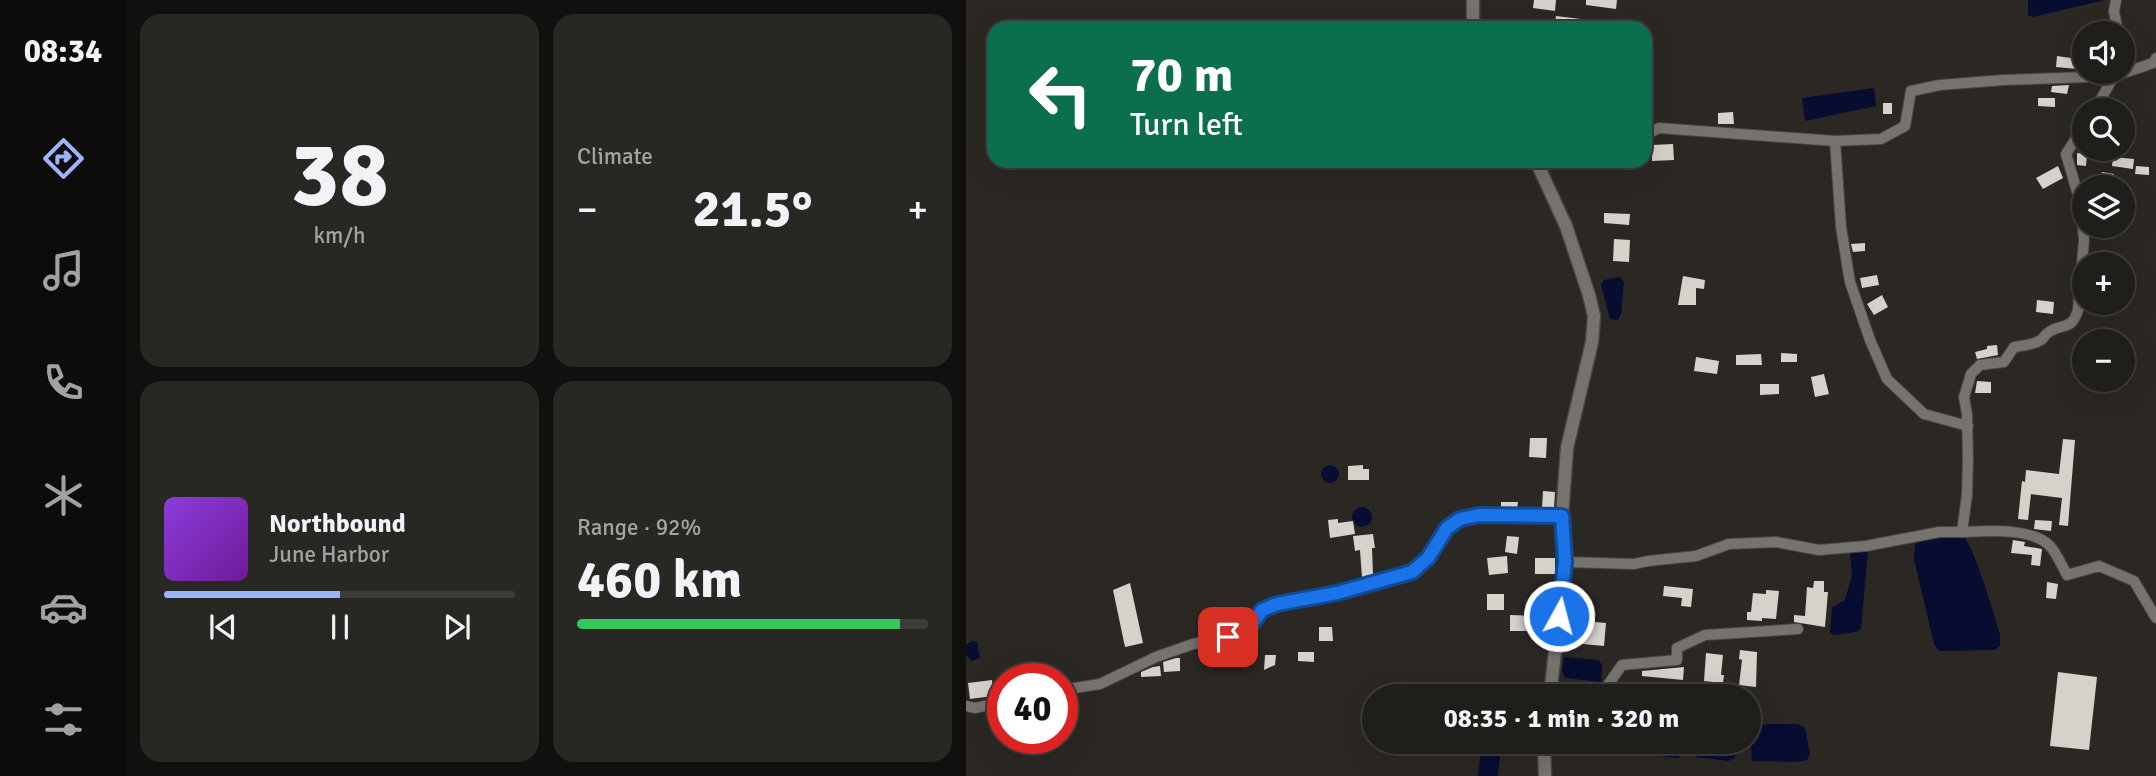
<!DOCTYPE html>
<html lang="en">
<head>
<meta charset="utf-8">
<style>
	body { margin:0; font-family:Signika,sans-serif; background:#282724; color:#f1f3f6; height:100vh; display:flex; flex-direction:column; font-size:26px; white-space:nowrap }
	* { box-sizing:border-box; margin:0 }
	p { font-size:23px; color:#a2a2a3 }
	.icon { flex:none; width:38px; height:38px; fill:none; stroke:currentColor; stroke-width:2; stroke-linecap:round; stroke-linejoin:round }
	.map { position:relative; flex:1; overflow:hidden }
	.drawer { display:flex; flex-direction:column; gap:14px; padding:14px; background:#12100f; width:840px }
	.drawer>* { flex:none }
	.banner { position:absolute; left:21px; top:21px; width:665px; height:147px; border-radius:21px; box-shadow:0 7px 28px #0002,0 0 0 2px #3d3c3a; background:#0b6e4f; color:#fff; overflow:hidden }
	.tools { position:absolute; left:1106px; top:21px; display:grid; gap:14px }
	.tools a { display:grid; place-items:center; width:63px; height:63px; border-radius:50%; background:#201e1b; box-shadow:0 7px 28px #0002,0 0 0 2px #3d3c3a; font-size:35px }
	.speed { position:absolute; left:21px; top:663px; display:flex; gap:14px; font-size:35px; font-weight:700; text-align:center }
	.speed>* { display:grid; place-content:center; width:91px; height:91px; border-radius:50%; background:#201e1b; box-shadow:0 7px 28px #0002,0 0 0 2px #3d3c3a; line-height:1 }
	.speed .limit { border:10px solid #d22; background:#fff; color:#111 }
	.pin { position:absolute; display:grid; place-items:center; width:60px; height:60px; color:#fff; margin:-30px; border-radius:14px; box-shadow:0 4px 10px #0006 }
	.me { position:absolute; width:77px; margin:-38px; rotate:7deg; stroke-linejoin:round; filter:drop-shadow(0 0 5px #0008) }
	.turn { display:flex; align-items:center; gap:24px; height:147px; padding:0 28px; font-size:32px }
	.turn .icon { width:91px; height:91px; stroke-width:2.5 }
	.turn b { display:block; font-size:49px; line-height:60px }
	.big { font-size:52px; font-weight:700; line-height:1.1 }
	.drawer .tile { flex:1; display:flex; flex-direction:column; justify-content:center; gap:10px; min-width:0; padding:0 24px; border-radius:21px; background:#282724 }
	.drawer .dial { align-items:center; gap:0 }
	.dial b { font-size:91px; line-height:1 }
	.song { display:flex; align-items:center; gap:21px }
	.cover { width:84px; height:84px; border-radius:10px; background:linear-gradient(135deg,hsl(270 70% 55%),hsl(280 70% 35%)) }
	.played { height:7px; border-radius:4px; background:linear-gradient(90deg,#9db4fd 50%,#3d3c3a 50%) }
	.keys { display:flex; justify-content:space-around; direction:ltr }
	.heat { display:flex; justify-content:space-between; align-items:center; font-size:38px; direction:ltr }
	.charge { height:10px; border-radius:5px; background:linear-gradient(90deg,#34c759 92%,#3d3c3a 0) }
	.drawer .tiles { flex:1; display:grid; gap:14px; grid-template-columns:repeat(2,1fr) }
	.trip { position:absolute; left:396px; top:684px; width:399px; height:70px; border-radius:35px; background:#201e1b; box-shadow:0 7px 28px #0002,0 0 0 2px #3d3c3a; font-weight:700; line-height:70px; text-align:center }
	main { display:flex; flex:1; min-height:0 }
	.dock { display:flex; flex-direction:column; width:126px; justify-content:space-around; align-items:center; background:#0d0c0b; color:#a2a2a3 }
	.dock .icon { width:49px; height:49px }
	.dock .current { color:#9db4fd }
	.dock b { font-size:32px; color:#f1f3f6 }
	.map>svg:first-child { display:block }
</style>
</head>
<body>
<main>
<nav class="dock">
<b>08:34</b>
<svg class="icon current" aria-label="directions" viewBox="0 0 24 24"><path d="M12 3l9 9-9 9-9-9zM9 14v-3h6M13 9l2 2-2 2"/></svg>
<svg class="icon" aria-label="music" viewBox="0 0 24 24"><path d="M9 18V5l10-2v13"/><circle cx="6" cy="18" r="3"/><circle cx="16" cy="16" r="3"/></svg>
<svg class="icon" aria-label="phone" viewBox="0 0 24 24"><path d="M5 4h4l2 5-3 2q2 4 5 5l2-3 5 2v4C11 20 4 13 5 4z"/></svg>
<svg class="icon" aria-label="climate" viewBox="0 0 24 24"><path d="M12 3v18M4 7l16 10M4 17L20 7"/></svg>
<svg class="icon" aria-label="car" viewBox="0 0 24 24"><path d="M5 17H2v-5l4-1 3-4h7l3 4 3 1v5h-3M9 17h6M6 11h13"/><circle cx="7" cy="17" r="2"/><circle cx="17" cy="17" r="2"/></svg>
<svg class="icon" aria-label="filters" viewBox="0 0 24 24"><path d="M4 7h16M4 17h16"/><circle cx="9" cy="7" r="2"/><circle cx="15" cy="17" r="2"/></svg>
</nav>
<section class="drawer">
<div class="tiles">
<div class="tile dial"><b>38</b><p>km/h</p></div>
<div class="tile"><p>Climate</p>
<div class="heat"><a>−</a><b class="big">21.5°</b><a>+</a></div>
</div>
<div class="tile">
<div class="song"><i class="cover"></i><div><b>Northbound</b><p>June Harbor</p></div></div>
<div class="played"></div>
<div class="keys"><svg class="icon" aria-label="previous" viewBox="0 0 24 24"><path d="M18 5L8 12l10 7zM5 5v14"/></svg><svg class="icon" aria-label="pause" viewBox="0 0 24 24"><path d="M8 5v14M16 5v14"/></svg><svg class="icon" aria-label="next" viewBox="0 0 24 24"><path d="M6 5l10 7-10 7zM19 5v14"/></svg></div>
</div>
<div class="tile"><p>Range · 92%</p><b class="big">460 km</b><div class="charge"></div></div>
</div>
</section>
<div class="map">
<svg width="1190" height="776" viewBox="0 0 1190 776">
	<rect width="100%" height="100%" fill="#2b2824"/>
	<path fill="#070d31" d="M1062 0H1139L1067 17 1062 15Z
		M908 88 910 106 839 121 836 98Z
		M654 277 658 282 655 314 652 320 644 319 635 285 638 280Z
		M355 474a9 9 0 1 1 18 0a9 9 0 1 1-18 0Z
		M386 517a10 10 0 1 1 20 0a10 10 0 1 1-20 0Z
		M996 534C1009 547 1027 613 1034 634V646L1029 650 973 651 968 644 948 559 949 544 962 539Z
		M902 550 895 629 890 632 867 635 864 632 866 607 879 600 886 575 884 554 889 551Z
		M6 641 11 642 14 658 6 661 0 655V645Z
		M598 657 633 660 636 665 635 682 599 678 596 672Z
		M802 724H832L839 728 844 754 841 760 832 762 786 761 784 729 788 726Z
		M516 742 535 743 532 776H512Z
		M670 742H716L713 758 674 754Z
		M727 742H771L769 758 763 761 730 757 726 751Z"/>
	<path fill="#d5d1cb" d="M568 0H590L589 11 567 8Z
		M620 0H651L650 9 620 5Z
		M590 16 615 19 614 28H588Z
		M1091 56 1112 59 1111 69 1090 67Z
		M1103 85 1101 94 1085 92 1086 86Z
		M1072 98H1089V107L1072 106Z
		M917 103H926V114H917Z
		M767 112 768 124H752V113Z
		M707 144 708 160 686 161V145Z
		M1111 153 1121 154 1120 166 1111 165Z
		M1147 157 1168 159 1167 169 1146 166Z
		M1092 166 1097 178 1077 189 1070 178Z
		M1170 166 1183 167V175L1169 174Z
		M1136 172 1148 174 1147 182 1135 180Z
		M638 213 664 214 663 225 638 223Z
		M648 239 664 240 663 262 647 261Z
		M899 243V251L887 252 885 244Z
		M911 275 913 285 896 288 894 278Z
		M717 276 739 280 738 289 730 288V305H712Z
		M916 295 922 307 908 315 901 304Z
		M1071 300 1088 302 1087 314 1070 312Z
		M1031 345 1032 355 1011 359 1009 352 1021 349V346Z
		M815 353 831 354V362H815Z
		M795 354 796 365H770V355Z
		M730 357 753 361 751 374 728 371Z
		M858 374 863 394 849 397 845 377Z
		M1011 381 1025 382V393H1009Z
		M794 384H813V394L794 395Z
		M564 438H581L580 458 563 457Z
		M1097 439 1109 440 1102 526 1093 525 1096 498 1065 494 1062 520 1052 519 1056 481 1059 482 1060 470 1093 474Z
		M397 465V469H403V480H382V466Z
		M577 491 589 492 588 508H576Z
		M535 502H552L551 508H535Z
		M372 519V523L387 521 389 534 364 538 362 520Z
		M1069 520 1086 521 1085 531 1068 529Z
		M407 534 409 548H406L407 575 396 578 394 550 389 551 387 536Z
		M541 536 553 537 551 554 539 552Z
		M1047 540 1059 542 1058 546 1076 549 1074 566 1065 565 1066 555 1045 553Z
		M541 556 542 573 523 575 521 558Z
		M569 558H589V574H569Z
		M848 581H858V592H862L859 627 828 622V615L839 616 841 587 847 588Z
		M1081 582 1092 584 1090 599 1080 598Z
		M164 583 177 643 159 647 147 590Z
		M698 586 727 589 725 607 715 606 716 598 697 596Z
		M800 590 813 591 810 619 796 618V621L781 620V612H785L787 593 800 594Z
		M521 594H538V610H521Z
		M544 615 575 616V631H544Z
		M608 620 640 623 638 646 606 643Z
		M353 627H366L367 641H353Z
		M774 650 791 652 790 687 773 685 776 660 773 659Z
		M332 652H348V662L332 661Z
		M740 653 757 655 755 675H758L757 683 738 681Z
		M299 655H310L309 665 298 670Z
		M210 658H214V671L198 672 197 662Z
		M194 666 195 676 175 677V672L187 667Z
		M718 667 717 680 676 676V671Z
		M1092 672 1131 677 1123 750 1084 746Z
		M26 680 27 696 4 699 2 683Z"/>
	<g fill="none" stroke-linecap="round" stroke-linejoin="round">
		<g stroke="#484642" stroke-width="12">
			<path id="minor" d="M1150 0 1148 11 1152 33
				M1129 110 1150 72
				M679 135 693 128 869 141 915 139 939 126 945 91 974 85 1037 80 1149 76 1187 63 1190 58
				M869 141 875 227 884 282 904 340 921 379 958 414 1002 426
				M571 166 609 161
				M996 532C1020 531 1065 527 1084 546 1091 554 1096 566 1101 575L1133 566 1168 581 1190 618
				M599 562 668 564 682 561 730 556 763 544 810 542 853 550 900 546 973 532H996L1001 495 1002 460 1001 414 998 397 1005 374 1014 365 1038 362 1048 347C1057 346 1067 345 1075 340 1078 338 1079 334 1083 332 1097 322 1105 332 1112 310L1118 240 1115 205 1100 154 1118 126
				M96 690 134 684 190 657 227 644 263 637 285 626 296 610 311 604 371 593 446 572 462 558 481 528 494 519 513 515 596 516
				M634 696 656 665 711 660V648L739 635 832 629
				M0 706 9 708 37 702"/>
		</g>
		<g stroke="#484642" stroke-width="15">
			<path id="tertiary" d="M507 28V0
				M570 161 600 226 623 295 628 316 626 342 601 448 596 516 599 562 584 696
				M578 742 579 776"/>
		</g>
		<use href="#minor" stroke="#76736e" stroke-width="10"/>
		<use href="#tertiary" stroke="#76736e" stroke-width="12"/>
	</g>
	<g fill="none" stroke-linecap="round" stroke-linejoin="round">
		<g stroke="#114b97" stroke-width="18">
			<path id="route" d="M262 637 285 626 296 610 311 604 371 593 446 572 462 558 481 528 494 519 513 515 596 516 599 562 593 616"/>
		</g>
		<use href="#route" stroke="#1a73e8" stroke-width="12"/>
	</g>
</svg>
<div class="tools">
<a><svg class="icon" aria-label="sound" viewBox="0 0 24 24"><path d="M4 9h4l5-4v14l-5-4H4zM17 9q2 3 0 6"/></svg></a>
<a><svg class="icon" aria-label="search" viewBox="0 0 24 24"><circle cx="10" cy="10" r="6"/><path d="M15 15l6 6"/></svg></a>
<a><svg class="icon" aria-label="layers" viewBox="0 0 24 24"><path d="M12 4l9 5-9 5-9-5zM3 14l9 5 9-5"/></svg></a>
<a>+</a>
<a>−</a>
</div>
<div class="speed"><div class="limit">40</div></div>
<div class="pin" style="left:262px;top:637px;background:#d93025"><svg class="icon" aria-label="arrive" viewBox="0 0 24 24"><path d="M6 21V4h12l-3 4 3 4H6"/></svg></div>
<svg class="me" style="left:593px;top:616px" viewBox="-20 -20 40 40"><circle r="17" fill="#1a73e8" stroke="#fff" stroke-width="3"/><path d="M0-11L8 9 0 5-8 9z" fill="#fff"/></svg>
<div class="trip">08:35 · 1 min · 320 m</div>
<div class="banner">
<div class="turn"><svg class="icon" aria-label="left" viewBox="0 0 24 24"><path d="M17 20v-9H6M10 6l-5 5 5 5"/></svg><div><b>70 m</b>Turn left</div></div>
</div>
</div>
</main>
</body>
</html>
